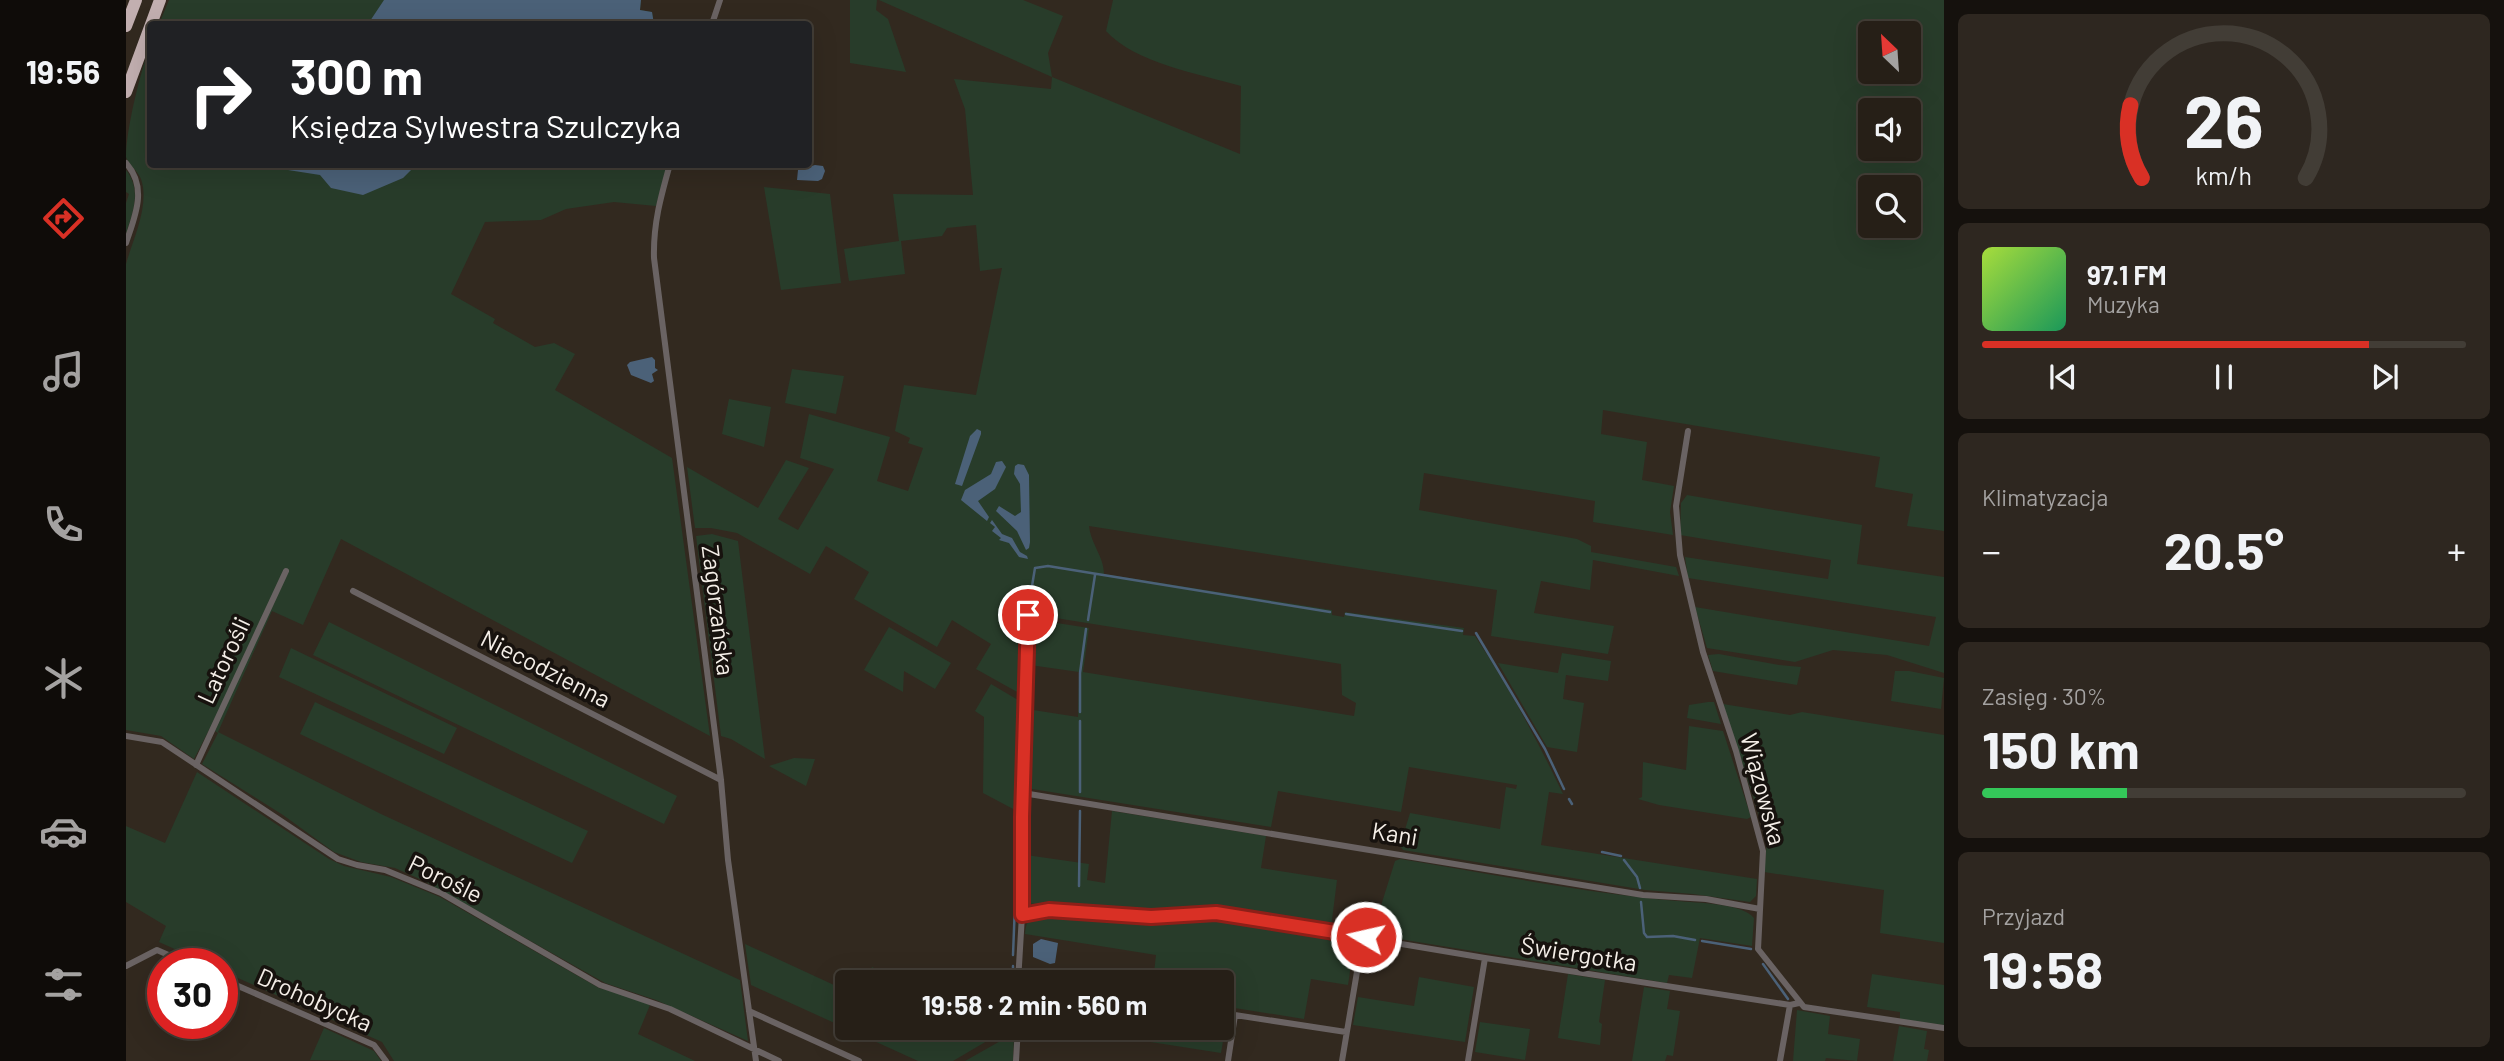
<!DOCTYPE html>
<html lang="pl">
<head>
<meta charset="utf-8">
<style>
	body { margin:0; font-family:Barlow,sans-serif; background:#2e2720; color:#f1f3f6; height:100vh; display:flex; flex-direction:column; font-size:26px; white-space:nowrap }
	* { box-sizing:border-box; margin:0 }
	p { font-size:23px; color:#a4a2a1 }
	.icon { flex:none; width:38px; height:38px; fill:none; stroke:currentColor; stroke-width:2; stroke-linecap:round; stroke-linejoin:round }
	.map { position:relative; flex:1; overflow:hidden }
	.panel { display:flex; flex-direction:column; gap:14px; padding:14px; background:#15110d; width:560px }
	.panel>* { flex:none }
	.top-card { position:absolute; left:21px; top:21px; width:665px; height:147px; border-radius:7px; box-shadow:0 7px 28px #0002,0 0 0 2px #423d36; background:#202124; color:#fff; overflow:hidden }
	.needle { width:46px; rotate:335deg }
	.buttons { position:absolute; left:1732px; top:21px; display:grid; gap:14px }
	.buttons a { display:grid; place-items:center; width:63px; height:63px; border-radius:7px; background:#261f17; box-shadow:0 7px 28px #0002,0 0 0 2px #423d36; font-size:35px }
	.speed { position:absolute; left:21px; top:948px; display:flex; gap:14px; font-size:35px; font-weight:700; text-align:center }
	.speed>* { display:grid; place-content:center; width:91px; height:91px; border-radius:50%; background:#261f17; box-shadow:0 7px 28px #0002,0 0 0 2px #423d36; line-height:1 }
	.speed .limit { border:10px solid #d22; background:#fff; color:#111 }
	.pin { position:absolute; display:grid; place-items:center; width:60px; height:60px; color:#fff; margin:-30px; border:4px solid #fff; border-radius:50%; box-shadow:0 2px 7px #0007 }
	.me { position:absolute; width:77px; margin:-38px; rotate:279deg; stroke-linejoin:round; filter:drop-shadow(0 0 5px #0008) }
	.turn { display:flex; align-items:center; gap:24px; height:147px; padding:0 28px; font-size:32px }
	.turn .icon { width:91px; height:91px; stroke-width:2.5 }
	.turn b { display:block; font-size:49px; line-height:60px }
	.big { font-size:52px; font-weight:700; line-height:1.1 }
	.panel .tile { flex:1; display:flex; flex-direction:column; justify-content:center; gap:10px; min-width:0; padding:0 24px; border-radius:10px; background:#2e2720 }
	.panel .dial { align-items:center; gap:0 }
	.dial svg { height:182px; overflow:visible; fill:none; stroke:#423d36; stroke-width:7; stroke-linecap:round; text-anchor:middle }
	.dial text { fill:#f1f3f6; stroke:none }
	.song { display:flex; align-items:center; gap:21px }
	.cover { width:84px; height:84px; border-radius:10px; background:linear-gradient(135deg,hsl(80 70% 55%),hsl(150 70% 35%)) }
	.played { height:7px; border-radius:4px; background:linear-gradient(90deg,#d93025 80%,#423d36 80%) }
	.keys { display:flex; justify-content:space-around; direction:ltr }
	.heat { display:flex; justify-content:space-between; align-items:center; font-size:38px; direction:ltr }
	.charge { height:10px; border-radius:5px; background:linear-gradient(90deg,#34c759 30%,#423d36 0) }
	.trip { position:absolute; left:709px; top:970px; width:399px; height:70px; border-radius:7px; background:#261f17; box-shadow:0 7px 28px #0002,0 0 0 2px #423d36; font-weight:700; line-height:70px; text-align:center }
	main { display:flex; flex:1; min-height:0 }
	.tabs { display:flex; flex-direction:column; width:126px; justify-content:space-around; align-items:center; background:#0f0c09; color:#a4a2a1 }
	.tabs .icon { width:49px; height:49px }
	.tabs .active { color:#d93025 }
	.tabs b { font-size:32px; color:#f1f3f6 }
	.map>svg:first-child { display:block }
</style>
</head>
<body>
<main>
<nav class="tabs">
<b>19:56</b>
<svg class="icon active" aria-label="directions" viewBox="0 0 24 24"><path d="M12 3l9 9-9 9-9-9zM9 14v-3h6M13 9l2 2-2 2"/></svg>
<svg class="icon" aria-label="music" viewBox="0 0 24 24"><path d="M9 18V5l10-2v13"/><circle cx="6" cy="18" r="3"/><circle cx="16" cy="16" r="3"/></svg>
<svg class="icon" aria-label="phone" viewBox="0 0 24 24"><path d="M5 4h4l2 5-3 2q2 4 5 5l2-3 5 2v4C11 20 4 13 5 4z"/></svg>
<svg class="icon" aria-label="climate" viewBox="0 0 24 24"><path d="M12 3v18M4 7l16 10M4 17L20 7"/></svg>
<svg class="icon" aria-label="car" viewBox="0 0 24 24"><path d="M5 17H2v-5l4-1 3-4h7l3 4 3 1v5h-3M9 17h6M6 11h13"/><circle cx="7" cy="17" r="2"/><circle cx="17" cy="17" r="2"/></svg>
<svg class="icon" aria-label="filters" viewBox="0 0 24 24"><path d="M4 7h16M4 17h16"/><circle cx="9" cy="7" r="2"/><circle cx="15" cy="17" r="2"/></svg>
</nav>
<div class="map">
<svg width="1818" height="1061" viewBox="0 0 1818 1061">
	<rect width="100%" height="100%" fill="#32291f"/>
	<path fill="#283c2a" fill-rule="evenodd" d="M43 0H515L514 10 526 12 528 24H33Z
		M724 0H751L750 10 762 19 780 72 724 63Z
		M753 0H897L937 16 922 53 926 77 1114 154 1115 86C1073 74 1009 63 980 31L987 0H1818V531L1781 526 1787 494 1749 487 1754 457 1477 410 1475 434 1521 442 1516 480 1548 486 1544 512 1547 535 1467 522 1469 501 1298 473 1293 510 1451 539 1465 546V552L1550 567 1553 576 1467 560 1464 590 1415 581 1408 613 1488 626 1482 654 1365 636 1371 590 963 526C965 544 978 557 978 574L1206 610V615L1218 617 1219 612 1338 628 1337 635 1349 636C1382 686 1411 739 1437 794L1423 792 1415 845 1631 879 1630 896 1624 902 1567 894 1519 890 1277 850 1274 846 1284 813 1374 829 1380 787 1390 789 1391 785 1283 767 1275 812 1152 791 1145 827 906 789 901 783 902 712 907 710 952 717 953 672 904 665 905 619 963 628 957 672 1228 716 1230 703 1216 695 1215 664 905 614 906 590 898 591 897 690 893 693 850 669 865 644 826 620 811 647 728 599 743 572 700 546 684 574 611 533 585 528H569L561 467 632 508 660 460 683 468 652 519 672 530 708 469 674 458 683 414 764 437 751 481 782 491 797 448 782 443 784 438 769 431 778 385 850 395 876 268 854 271 850 225 821 228 816 236 775 241 779 274 723 281 718 249 773 241 767 194 847 195 839 109 828 79 925 89 926 77ZM1745 33H1783V72H1745ZM1745 110H1783V149H1745ZM1745 187H1783V226H1745Z
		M24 46V164L541 165 530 206 488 202 440 209 415 220 359 222 325 294 369 319 367 323 409 347 428 343 449 354 429 390 546 458 584 736 215 539 177 625 146 611 92 732 255 814 614 980 622 1041 530 1000 479 983 298 881 269 868 235 862 208 852 157 815 76 764 92 733 84 728 68 759 35 736 0 730V264C7 239 24 205 15 179 12 171 2 164 0 157 0 130 14 73 24 46Z
		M0 170C16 190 7 212 0 234V203L3 194 0 192Z
		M638 187 704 194 715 283 655 290Z
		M666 369 718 376 710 414 659 403Z
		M603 399 645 407 638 447 596 434Z
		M1561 495 1736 525 1731 564 1818 577V673L1761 655 1707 650 1669 662 1581 648 1569 607 1803 646 1810 617 1562 578 1559 557 1702 579 1705 560 1554 535 1555 503Z
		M586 534 612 541 639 759 605 739 595 736 570 536Z
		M203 622 551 796 538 824 187 655Z
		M763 627 825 663 809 689 778 671 777 692 738 670Z
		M165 648 331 728 318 754 153 677Z
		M1436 653 1485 661 1482 681 1440 675 1437 699 1458 703 1451 752 1421 747 1372 663 1432 673Z
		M1593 654 1653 665 1675 667 1671 685 1587 671 1582 655Z
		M1769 671H1783L1818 678 1815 709 1765 701Z
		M865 684 892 700 891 811 857 793 858 717 849 711Z
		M189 702 462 831 446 863 174 734Z
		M1582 702H1588L1595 724 1561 718 1563 705Z
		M1597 704 1664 715 1676 712 1818 735V943L1754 933 1758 890 1638 872 1641 842 1639 834Z
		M1563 726 1597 731 1625 817 1621 819 1533 805 1512 799 1516 797 1517 762 1560 770Z
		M668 758 689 759 680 786 643 766Z
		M71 772 203 859 218 866 265 877 314 897 473 988 507 997 524 1005 512 1034 569 1061H268L256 1042 96 971V964H82L33 942 40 926 0 902V826L39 843Z
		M986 811 1140 836 1135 868 1211 880 1205 928 1074 909 1039 913H1000L899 903 900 855 963 864 961 880 979 883Z
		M1274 859C1366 874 1458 893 1551 901 1571 903 1616 903 1628 918L1626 946 1574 938 1566 978 1543 975 1541 983 1249 935 1247 931 1269 861Z
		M926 913 953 916 1021 918 1071 915 1229 938 1222 985 1185 979 1178 1019 1096 1006V982H1027L1030 955 899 934C901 914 907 915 926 913Z
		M619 944 721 991V1027H871L878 1031 827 1061H792L625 985Z
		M746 967 776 982H739Z
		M1442 974 1479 980 1473 1022 1476 1024 1474 1045 1432 1038Z
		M1746 974 1818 985V1025L1774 1019V1012L1741 1007Z
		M1293 977 1348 987 1339 1042 1227 1025 1232 997 1288 1006Z
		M1518 987 1544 991 1541 1009 1554 1011 1547 1056 1541 1055 1539 1061H1506Z
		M1671 1010 1704 1016 1702 1034 1734 1039 1731 1061 1700 1058 1699 1061H1667Z
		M1096 1017 1100 1024 1095 1053 1018 1041 1020 1027H1096Z
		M1354 1022 1404 1029 1399 1060 1349 1052Z
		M1773 1026 1801 1031 1798 1049 1803 1050 1801 1061H1767Z
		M198 1028 248 1051 255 1061 184 1060Z
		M885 1035 888 1036 887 1061H839Z"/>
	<path fill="#4b6178" d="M258 0H515L514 10 526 12 528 24H242Z
		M161 165V164L290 165 277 178 237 195 205 188 194 175 162 170Z
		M689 165 697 166 699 171 696 179 692 181 671 180 672 170Z
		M526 357 529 360V368L532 370 526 374 528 381 525 383 505 375 501 365 504 362Z
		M851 429 855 431V434L836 486 829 484 844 436Z
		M876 461 880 467 869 489 852 501 863 517 861 521 835 500 839 490 865 474 870 462Z
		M892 464 898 465 903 475 904 542 903 548 900 550 891 531 870 511 873 506 889 516 895 512 894 484 888 474 889 466Z
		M866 520 876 534 886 538 894 552 901 556 902 559 893 557 883 543 873 540 875 538 866 531 869 527 864 523Z
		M915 939 932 943 929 963 924 964 907 957V944Z"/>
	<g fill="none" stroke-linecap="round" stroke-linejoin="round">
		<path stroke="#4b6178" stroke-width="2.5" d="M904 598 909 568 922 566 1204 612
			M1220 614 1336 631
			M962 620 969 575
			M1350 633 1419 749 1438 789
			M954 712V673L960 629
			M954 792V721
			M1443 799 1446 804
			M893 810 895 704
			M892 841V819
			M1476 852 1495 856
			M1498 860 1511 877 1514 888
			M953 886 954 811
			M1515 902 1518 933 1521 937 1547 936 1569 940
			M1576 941 1625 949
			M887 955 891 853
			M1637 964 1662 999
			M887 982V966"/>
		<path stroke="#6a6363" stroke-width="6" d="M586 24 594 0
			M0 163C22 188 9 216 0 243
			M544 164C535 196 527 224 528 258L595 780 602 860 630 1061
			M1562 431 1550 506 1554 555 1577 652 1610 751 1637 851 1632 949 1678 1007 1818 1028
			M227 591 595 780
			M0 736 36 742 212 859 231 865 259 870 315 893 474 985 544 1009 653 1061
			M70 765 160 571
			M897 793 1517 895 1580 899 1634 909
			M896 915 923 910 1025 917 1090 913 1359 958 1664 1005 1673 1003
			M0 966 31 950 63 964
			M96 979 248 1045 260 1061
			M892 982 896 915V817L902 615
			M623 1011 733 1061
			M1096 1013 1220 1032
			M890 1061 892 1027
			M1102 1061 1109 1015
			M1216 1061 1237 936
			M1342 1061 1359 958
			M1654 1061 1664 1005"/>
		<path stroke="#c2afb0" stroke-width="12" d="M0 26 10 0
			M0 92 34 0"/>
	</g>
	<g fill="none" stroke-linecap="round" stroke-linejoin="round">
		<g stroke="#8d1f18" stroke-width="18">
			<path id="route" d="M902 615 896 817V915L923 910 1025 917 1090 913 1240 937"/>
		</g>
		<use href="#route" stroke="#d93025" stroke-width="12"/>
	</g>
	<g text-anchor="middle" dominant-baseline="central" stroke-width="7" stroke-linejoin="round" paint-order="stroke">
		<g font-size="24" fill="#f5efe8" stroke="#17120e">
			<text transform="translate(593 610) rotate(83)">Zagórzańska</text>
			<text transform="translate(97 660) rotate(-65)">Latorośli</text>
			<text transform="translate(420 668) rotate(27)">Niecodzienna</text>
			<text transform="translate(1638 789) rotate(75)">Wiązowska</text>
			<text transform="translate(1269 833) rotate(9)">Kani</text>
			<text transform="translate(320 878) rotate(26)">Porośle</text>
			<text transform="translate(1453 953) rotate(9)">Świergotka</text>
			<text transform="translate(189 999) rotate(24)">Drohobycka</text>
		</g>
	</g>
</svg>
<div class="buttons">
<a><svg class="needle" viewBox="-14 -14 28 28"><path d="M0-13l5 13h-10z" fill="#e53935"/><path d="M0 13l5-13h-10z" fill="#a4a2a1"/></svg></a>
<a><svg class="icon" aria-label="sound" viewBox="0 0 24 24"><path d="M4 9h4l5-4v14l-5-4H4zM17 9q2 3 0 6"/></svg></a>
<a><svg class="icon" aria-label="search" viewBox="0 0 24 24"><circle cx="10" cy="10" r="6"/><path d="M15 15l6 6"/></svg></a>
</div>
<div class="speed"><div class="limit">30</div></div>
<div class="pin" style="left:902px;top:615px;background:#d93025"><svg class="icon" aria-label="arrive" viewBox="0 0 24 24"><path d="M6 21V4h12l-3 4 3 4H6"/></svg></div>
<svg class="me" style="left:1240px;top:937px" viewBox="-20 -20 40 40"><circle r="17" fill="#d93025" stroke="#fff" stroke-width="3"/><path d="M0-11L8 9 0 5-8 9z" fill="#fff"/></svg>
<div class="trip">19:58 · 2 min · 560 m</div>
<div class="top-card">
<div class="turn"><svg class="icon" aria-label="right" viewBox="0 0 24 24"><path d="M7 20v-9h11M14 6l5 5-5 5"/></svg><div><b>300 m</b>Księdza Sylwestra Szulczyka</div></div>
</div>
</div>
<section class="panel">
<div class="tile dial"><svg viewBox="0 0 100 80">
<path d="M14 69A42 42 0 1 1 86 69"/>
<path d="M14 69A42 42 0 0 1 9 37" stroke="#d93025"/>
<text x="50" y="56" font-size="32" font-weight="700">26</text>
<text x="50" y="72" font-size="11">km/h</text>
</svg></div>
<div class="tile">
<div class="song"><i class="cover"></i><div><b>97.1 FM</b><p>Muzyka</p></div></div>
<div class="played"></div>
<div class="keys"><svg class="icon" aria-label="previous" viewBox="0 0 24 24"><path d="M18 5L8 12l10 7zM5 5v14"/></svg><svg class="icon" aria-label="pause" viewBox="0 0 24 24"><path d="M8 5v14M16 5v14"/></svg><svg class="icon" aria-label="next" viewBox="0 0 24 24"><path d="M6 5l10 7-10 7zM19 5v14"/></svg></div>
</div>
<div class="tile"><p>Klimatyzacja</p>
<div class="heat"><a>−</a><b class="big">20.5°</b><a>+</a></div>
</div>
<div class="tile"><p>Zasięg · 30%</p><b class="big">150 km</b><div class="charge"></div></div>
<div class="tile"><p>Przyjazd</p><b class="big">19:58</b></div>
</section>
</main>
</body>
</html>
